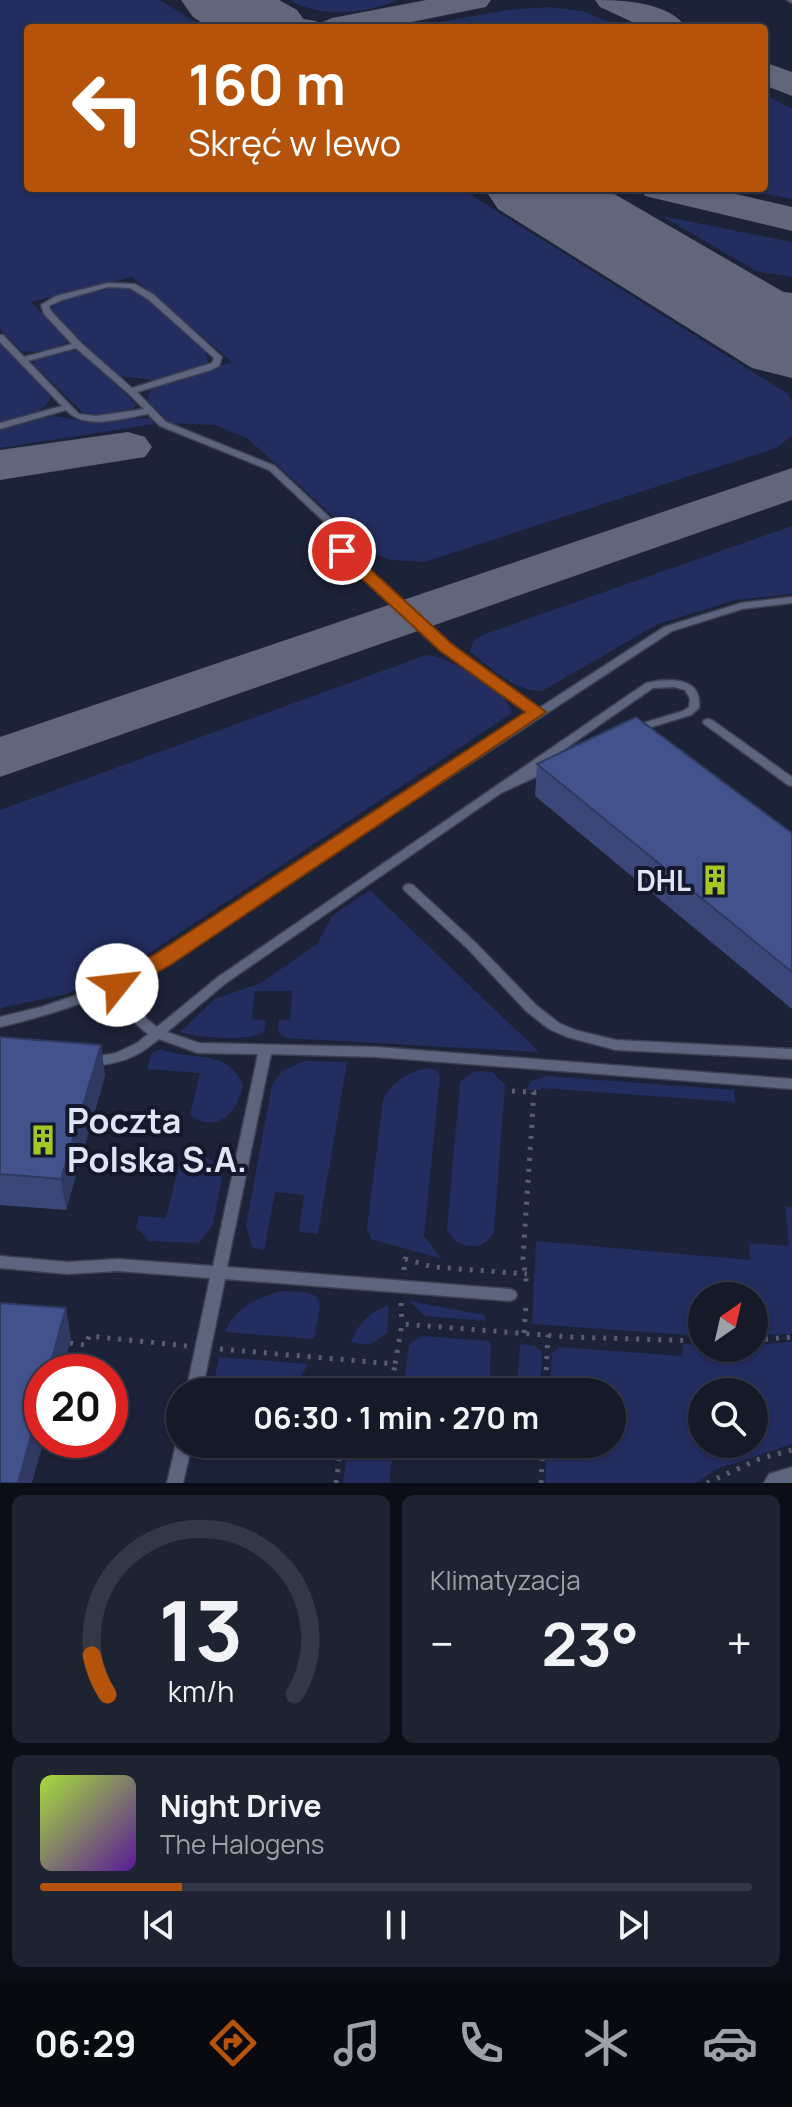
<!DOCTYPE html>
<html lang="pl">
<head>
<meta charset="utf-8">
<style>
	body { margin:0; font-family:Manrope,sans-serif; background:#1e2331; color:#f1f3f6; height:100vh; display:flex; flex-direction:column; font-size:30px; white-space:nowrap }
	* { box-sizing:border-box; margin:0 }
	p { font-size:26px; color:#9da1a8 }
	.icon { flex:none; width:44px; height:44px; fill:none; stroke:currentColor; stroke-width:2; stroke-linecap:round; stroke-linejoin:round }
	.map { position:relative; height:1483px; overflow:hidden }
	.drawer { display:flex; flex-direction:column; gap:12px; padding:12px; background:#0c0e17; flex:1 }
	.drawer>* { flex:none }
	.banner { position:absolute; left:24px; top:24px; width:744px; height:168px; border-radius:8px; box-shadow:0 2px 6px #0004,0 0 0 2px #343846; background:#b45309; color:#fff; overflow:hidden }
	.needle { width:52px; rotate:34deg }
	.buttons { position:absolute; left:688px; top:1282px; display:grid; gap:16px }
	.buttons a { display:grid; place-items:center; width:80px; height:80px; border-radius:50%; background:#151a29; box-shadow:0 2px 6px #0004,0 0 0 2px #343846; font-size:40px }
	.speed { position:absolute; left:24px; top:1354px; display:flex; gap:16px; font-size:40px; font-weight:700; text-align:center }
	.speed>* { display:grid; place-content:center; width:104px; height:104px; border-radius:50%; background:#151a29; box-shadow:0 2px 6px #0004,0 0 0 2px #343846; line-height:1 }
	.speed .limit { border:12px solid #d22; background:#fff; color:#111 }
	.pin { position:absolute; display:grid; place-items:center; width:68px; height:68px; color:#fff; margin:-34px; border:4px solid #fff; border-radius:50%; box-shadow:0 2px 8px #0007 }
	.me { position:absolute; width:88px; margin:-44px; rotate:61deg; stroke-linejoin:round; filter:drop-shadow(0 0 6px #0008) }
	.turn { display:flex; align-items:center; gap:28px; height:168px; padding:0 32px; font-size:36px }
	.turn .icon { width:104px; height:104px; stroke-width:2.5 }
	.turn b { display:block; font-size:56px; line-height:68px }
	.big { font-size:60px; font-weight:700; line-height:1.1 }
	.drawer .card { flex:1; display:flex; flex-direction:column; justify-content:center; gap:12px; min-width:0; padding:0 28px; border-radius:12px; background:#1e2331 }
	.drawer .dial { align-items:center; gap:0 }
	.dial svg { height:208px; overflow:visible; fill:none; stroke:#343846; stroke-width:7; stroke-linecap:round; text-anchor:middle }
	.dial text { fill:#f1f3f6; stroke:none }
	.song { display:flex; align-items:center; gap:24px }
	.cover { width:96px; height:96px; border-radius:12px; background:linear-gradient(135deg,hsl(80 70% 55%),hsl(270 70% 35%)) }
	.played { height:8px; border-radius:4px; background:linear-gradient(90deg,#b45309 20%,#343846 20%) }
	.keys { display:flex; justify-content:space-around; direction:ltr }
	.heat { display:flex; justify-content:space-between; align-items:center; font-size:44px; direction:ltr }
	.drawer .tiles { flex:1; display:grid; gap:12px; grid-template-columns:1fr 1fr }
	.card:last-child { grid-column:span 2 }
	.trip { position:absolute; left:166px; top:1378px; width:460px; height:80px; border-radius:40px; background:#151a29; box-shadow:0 2px 6px #0004,0 0 0 2px #343846; font-weight:700; line-height:80px; text-align:center }
	.menu { display:flex; height:128px; justify-content:space-around; align-items:center; background:#080a10; color:#9da1a8 }
	.menu .icon { width:56px; height:56px }
	.menu .selected { color:#b45309 }
	.menu b { font-size:36px; color:#f1f3f6 }
	.map>svg:first-child { display:block }
</style>
</head>
<body>
<div class="map">
<svg width="792" height="1483" viewBox="0 0 792 1483">
	<rect width="100%" height="100%" fill="#1c2237"/>
	<path fill="#232d60" fill-rule="evenodd" d="M0 0H160L205 28H28V188H460L788 394 792 401V436L776 448 424 562 391 560 375 554 247 438 215 425 170 423 147 400 149 392 157 385 232 362 132 277 31 302 68 339 64 345 36 352 21 351 0 329Z
		M289 0H396V1C362 14 321 18 289 0Z
		M548 7 582 11 625 28H406L507 10Z
		M764 94 792 109V199L735 188H764Z
		M662 216 792 242V277L756 271Z
		M119 287 144 294 205 346 208 363 155 380 119 376 54 316 52 309 61 299Z
		M0 340 51 392C49 416 19 418 0 423Z
		M68 350 82 352 137 405 126 413 103 416 83 413 33 364 39 357Z
		M54 416 83 421 150 418 155 424 0 448V428Z
		M792 526V594L736 600 658 624 542 691C513 691 492 668 470 652L473 641 482 635Z
		M426 655C448 656 508 690 512 713L137 961 67 994 0 1008V810Z
		M370 890 539 1052 285 1038 278 1032 279 1020H290L292 991H255L252 1019 266 1020 264 1032C248 1042 199 1038 180 1032L215 999 261 983 317 944 332 916Z
		M161 1049C194 1062 228 1048 243 1085 238 1112 217 1135 190 1115L200 1073 147 1069 152 1053Z
		M304 1061 347 1062 318 1234 299 1232 304 1195 275 1192 264 1250 252 1248 246 1225 272 1085 282 1071Z
		M428 1068 437 1070 440 1076 424 1236 442 1259 371 1239 367 1228 383 1099C392 1082 409 1071 428 1068Z
		M475 1071 492 1072 505 1085 494 1232C485 1248 471 1250 455 1241L447 1229 460 1082Z
		M547 1076 734 1090 735 1102 541 1088 540 1090H527L531 1081Z
		M193 1157 208 1158 223 1172 213 1225 198 1243 149 1241 136 1227 139 1216 166 1218 178 1167Z
		M785 1206 792 1207V1334L754 1335V1296H702V1336L532 1324 536 1241 750 1260 749 1243 789 1246Z
		M283 1291C330 1292 321 1299 314 1339L225 1332C234 1308 259 1296 283 1291Z
		M409 1301 485 1315V1321L425 1316Z
		M389 1305 387 1333 369 1345 351 1342C358 1323 370 1312 389 1305Z
		M421 1336 491 1341 489 1391 404 1384 409 1345Z
		M792 1342V1444L717 1469 695 1483H545L547 1444H612V1392H550L552 1353 559 1347 682 1356 683 1344 702 1345V1348H754V1345ZM702 1392H754V1444H702Z
		M520 1344 535 1346 542 1352 540 1392H517Z
		M219 1357 308 1364C290 1402 248 1392 212 1392Z
		M348 1444H394L389 1483H343Z"/>
	<g fill="none" stroke-linecap="round" stroke-linejoin="round">
		<path fill="#61667a" fill-rule="evenodd" d="M426 0H491L486 7 382 28H253L234 21 229 14 234 7 245 4 278 15 316 21 318 24 332 18Z
			M595 0C624 0 669 2 687 28H645L600 7Z
			M764 62 792 72V96L764 85Z
			M640 188H710L792 207V231L645 196Z
			M693 271 757 288 792 293V319L754 314 678 293 672 284 678 275Z
			M128 432 145 437 152 447 145 457 0 480V450Z
			M792 468V500L0 777V737Z"/>
		<path fill="#61667a" fill-rule="evenodd" d="M181 0H279L297 10 310 28H210L193 17Z
			M484 188H604L792 297V378L752 368 498 209Z"/>
		<g stroke="#3b3f51" stroke-width="3">
			<path id="service" d="M787 0H792V3Z
				M108 283 135 284 154 295 222 357 219 366 211 370 137 392 166 422 275 466 357 543 359 545 348 552 450 645 539 708 664 627 741 603 792 597V603L742 609 672 631 168 962 124 985 147 1019 157 1027 218 977 646 683C668 678 703 676 699 708L691 715 635 732H627L626 730 627 728 683 711 689 707 690 699 685 690 674 687 653 688 536 769 547 764 553 768 551 770 501 793 226 983 167 1032 199 1043 377 1047 792 1079V1089L377 1057 271 1054 227 1267 510 1289 515 1291 517 1295 515 1299 510 1301 225 1279 202 1392H186L210 1278 118 1271 68 1274 0 1268V1256L68 1262 118 1259 213 1266 258 1054 198 1053 159 1039C134 1060 119 1063 88 1067L83 1065 81 1062 83 1059 116 1053 137 1043 148 1034 137 1025 114 990C77 1006 39 1018 0 1027V1017L41 1007 80 994 160 956 532 713 442 649 339 553 337 551 348 544 269 470 160 426 148 414C123 418 85 431 66 410L0 429V423L62 406 0 342V335H3L24 357 72 344 44 314 41 305 56 296ZM108 287 130 288 148 299 214 358 212 363 132 388 81 343 51 311 49 306 62 300ZM76 348 128 393 144 409 96 416 79 414 28 361Z
				M708 719 712 720 792 777V786L788 785 704 724 703 722 704 720Z
				M409 884 413 885 476 943 536 1005 559 1023 575 1030 616 1040 792 1049V1059L616 1050 567 1037 549 1029 526 1011 468 949 405 891 403 888 405 885Z
				M180 1438V1444H192L183 1483H167L176 1444Z"/>
		</g>
		<g stroke="#3b3f51" stroke-width="3">
			<path id="secondary" d="M792 1467V1483H764L769 1474Z"/>
		</g>
		<path stroke="#585e71" stroke-width="5" stroke-dasharray="3 8" stroke-linecap="butt" d="M512 1091 534 1092 523 1257 527 1288
			M404 1270 405 1259 433 1267 527 1274
			M401 1303 402 1324
			M524 1333 526 1304
			M754 1340 792 1337
			M70 1343 86 1345 89 1336 187 1346
			M220 1349 395 1364 402 1324 569 1337 702 1341
			M390 1392 395 1364
			M545 1392 548 1335
			M336 1483 341 1444
			M541 1483 543 1444
			M707 1483 759 1459 792 1450"/>
		<use href="#service" fill="#5d647e" fill-rule="evenodd"/>
		<use href="#secondary" fill="#5d647e" fill-rule="evenodd"/>
	</g>
	<path fill="#3a4778" d="M537 764 792 833V1009L535 796Z
		M0 1037 101 1045 105 1076 66 1210 0 1205Z"/>
	<path fill="#2f3962" d="M101 1045 105 1076 66 1210 61 1179Z
		M66 1308 71 1339 62 1372H48Z
		M42 1395V1440H44L32 1483H18Z"/>
	<path fill="#43528c" stroke="#2f3962" stroke-width="2" d="M636 717 792 833V972L537 764Z
		M0 1037 101 1045 61 1179 0 1174Z
		M0 1303 66 1308 48 1372H42V1395L18 1483H0Z"/>
	<path fill="#b45309" stroke="#753606" stroke-width="2" d="M342 547 347 548 452 644 546 712 172 964 124 991H109L106 985 109 980 157 953 525 712 440 651 336 555 334 551Z"/>
	<defs>
		<g id="building-bare" transform="scale(2.4)"><path d="M-4-6H4V6H1V3H-1V6H-4ZM-2.5-4.3h1.7v1.8h-1.7ZM.8-4.3h1.7v1.8H.8ZM-2.5-1h1.7V.8h-1.7ZM.8-1h1.7V.8H.8Z" fill="#a5c822" stroke="#13182d" stroke-width="2.5" paint-order="stroke"/></g>
	</defs>
	<g fill-rule="evenodd">
		<use href="#building-bare" x="715" y="880"/>
		<use href="#building-bare" x="43" y="1140"/>
	</g>
	<g text-anchor="middle" dominant-baseline="central" stroke-width="8" stroke-linejoin="round" paint-order="stroke">
		<g font-size="28" font-weight="bold" fill="#e0e5f4" stroke="#13182d" text-anchor="end">
			<text x="691" y="880">DHL</text>
		</g>
		<g font-size="34" font-weight="bold" fill="#e0e5f4" stroke="#13182d" text-anchor="start">
			<text x="67" y="1120">Poczta<tspan x="67" dy="39">Polska S.A.</tspan></text>
		</g>
	</g>
</svg>
<div class="buttons">
<a><svg class="needle" viewBox="-14 -14 28 28"><path d="M0-13l5 13h-10z" fill="#e53935"/><path d="M0 13l5-13h-10z" fill="#9da1a8"/></svg></a>
<a><svg class="icon" aria-label="search" viewBox="0 0 24 24"><circle cx="10" cy="10" r="6"/><path d="M15 15l6 6"/></svg></a>
</div>
<div class="speed"><div class="limit">20</div></div>
<div class="pin" style="left:342px;top:551px;background:#d93025"><svg class="icon" aria-label="arrive" viewBox="0 0 24 24"><path d="M6 21V4h12l-3 4 3 4H6"/></svg></div>
<svg class="me" style="left:117px;top:985px" viewBox="-20 -20 40 40"><circle r="19" fill="#fff"/><path d="M0-13L10 11 0 6-10 11z" fill="#b45309"/></svg>
<div class="trip">06:30 · 1 min · 270 m</div>
<div class="banner">
<div class="turn"><svg class="icon" aria-label="left" viewBox="0 0 24 24"><path d="M17 20v-9H6M10 6l-5 5 5 5"/></svg><div><b>160 m</b>Skręć w lewo</div></div>
</div>
</div>
<section class="drawer">
<div class="tiles">
<div class="card dial"><svg viewBox="0 0 100 80">
<path d="M14 69A42 42 0 1 1 86 69"/>
<path d="M14 69A42 42 0 0 1 8 54" stroke="#b45309"/>
<text x="50" y="56" font-size="32" font-weight="700">13</text>
<text x="50" y="72" font-size="11">km/h</text>
</svg></div>
<div class="card"><p>Klimatyzacja</p>
<div class="heat"><a>−</a><b class="big">23°</b><a>+</a></div>
</div>
<div class="card">
<div class="song"><i class="cover"></i><div><b>Night Drive</b><p>The Halogens</p></div></div>
<div class="played"></div>
<div class="keys"><svg class="icon" aria-label="previous" viewBox="0 0 24 24"><path d="M18 5L8 12l10 7zM5 5v14"/></svg><svg class="icon" aria-label="pause" viewBox="0 0 24 24"><path d="M8 5v14M16 5v14"/></svg><svg class="icon" aria-label="next" viewBox="0 0 24 24"><path d="M6 5l10 7-10 7zM19 5v14"/></svg></div>
</div>
</div>
</section>
<nav class="menu">
<b>06:29</b>
<svg class="icon selected" aria-label="directions" viewBox="0 0 24 24"><path d="M12 3l9 9-9 9-9-9zM9 14v-3h6M13 9l2 2-2 2"/></svg>
<svg class="icon" aria-label="music" viewBox="0 0 24 24"><path d="M9 18V5l10-2v13"/><circle cx="6" cy="18" r="3"/><circle cx="16" cy="16" r="3"/></svg>
<svg class="icon" aria-label="phone" viewBox="0 0 24 24"><path d="M5 4h4l2 5-3 2q2 4 5 5l2-3 5 2v4C11 20 4 13 5 4z"/></svg>
<svg class="icon" aria-label="climate" viewBox="0 0 24 24"><path d="M12 3v18M4 7l16 10M4 17L20 7"/></svg>
<svg class="icon" aria-label="car" viewBox="0 0 24 24"><path d="M5 17H2v-5l4-1 3-4h7l3 4 3 1v5h-3M9 17h6M6 11h13"/><circle cx="7" cy="17" r="2"/><circle cx="17" cy="17" r="2"/></svg>
</nav>
</body>
</html>
